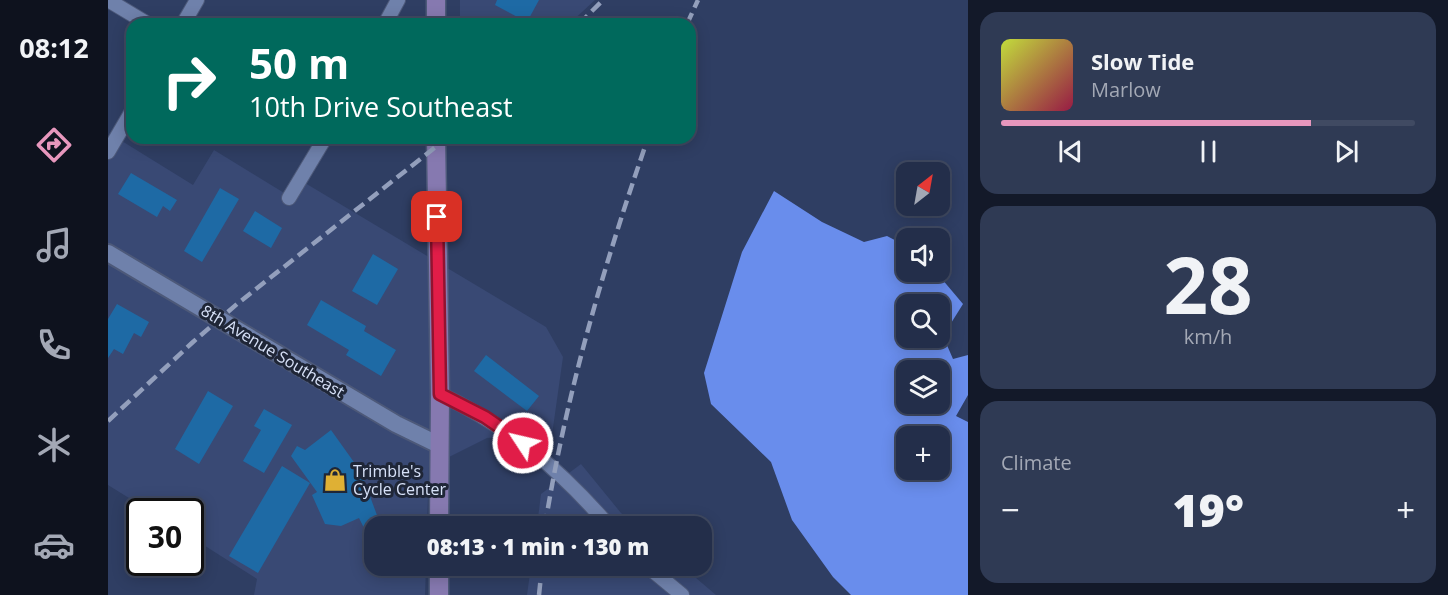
<!DOCTYPE html>
<html lang="en">
<head>
<meta charset="utf-8">
<style>
	body { margin:0; font-family:"Open Sans",sans-serif; background:#2f3a54; color:#f1f3f6; height:100vh; display:flex; flex-direction:column; font-size:22px; white-space:nowrap }
	* { box-sizing:border-box; margin:0 }
	p { font-size:20px; color:#a3a8b5 }
	.icon { flex:none; width:33px; height:33px; fill:none; stroke:currentColor; stroke-width:2; stroke-linecap:round; stroke-linejoin:round }
	.map { position:relative; flex:1; overflow:hidden }
	.sheet { display:flex; flex-direction:column; gap:12px; padding:12px; background:#131929; width:480px }
	.sheet>* { flex:none }
	.hud { position:absolute; left:18px; top:18px; width:570px; height:126px; border-radius:18px; box-shadow:0 3px 15px #0003,0 0 0 2px #404a62; background:#00695c; color:#fff; overflow:hidden }
	.needle { width:39px; rotate:31deg }
	.buttons { position:absolute; left:788px; top:162px; display:grid; gap:12px }
	.buttons a { display:grid; place-items:center; width:54px; height:54px; border-radius:12px; background:#232e4a; box-shadow:0 3px 15px #0003,0 0 0 2px #404a62; font-size:30px }
	.speed { position:absolute; left:18px; top:498px; display:flex; gap:12px; font-size:30px; font-weight:700; text-align:center }
	.speed>* { display:grid; place-content:center; width:78px; height:78px; border-radius:50%; background:#232e4a; box-shadow:0 3px 15px #0003,0 0 0 2px #404a62; line-height:1 }
	.speed .limit { border:3px solid #111; border-radius:9px; background:#fff; color:#111 }
	.pin { position:absolute; display:grid; place-items:center; width:51px; height:51px; color:#fff; margin:-26px; border-radius:12px; box-shadow:0 3px 9px #0006 }
	.me { position:absolute; width:66px; margin:-33px; rotate:305deg; stroke-linejoin:round; filter:drop-shadow(0 0 4px #0008) }
	.turn { display:flex; align-items:center; gap:21px; height:126px; padding:0 24px; font-size:27px }
	.turn .icon { width:78px; height:78px; stroke-width:2.5 }
	.turn b { display:block; font-size:42px; line-height:51px }
	.big { font-size:45px; font-weight:800; line-height:1.1 }
	.sheet .widget { flex:1; display:flex; flex-direction:column; justify-content:center; gap:9px; min-width:0; padding:0 21px; border-radius:18px; background:#2f3a54 }
	.sheet .dial { align-items:center; gap:0 }
	.dial b { font-size:78px; line-height:1 }
	.song { display:flex; align-items:center; gap:18px }
	.cover { width:72px; height:72px; border-radius:9px; background:linear-gradient(135deg,hsl(70 70% 55%),hsl(340 70% 35%)) }
	.played { height:6px; border-radius:3px; background:linear-gradient(90deg,#e797bd 75%,#404a62 75%) }
	.keys { display:flex; justify-content:space-around; direction:ltr }
	.heat { display:flex; justify-content:space-between; align-items:center; font-size:33px; direction:ltr }
	.trip { position:absolute; left:256px; top:516px; width:348px; height:60px; border-radius:18px; background:#232e4a; box-shadow:0 3px 15px #0003,0 0 0 2px #404a62; font-weight:800; line-height:60px; text-align:center }
	main { display:flex; flex:1; min-height:0 }
	.tab-bar { display:flex; flex-direction:column; width:108px; justify-content:space-around; align-items:center; background:#0e121e; color:#a3a8b5 }
	.tab-bar .icon { width:42px; height:42px }
	.tab-bar .current { color:#e797bd }
	.tab-bar b { font-size:27px; color:#f1f3f6 }
	.map>svg:first-child { display:block }
</style>
</head>
<body>
<main>
<nav class="tab-bar">
<b>08:12</b>
<svg class="icon current" aria-label="directions" viewBox="0 0 24 24"><path d="M12 3l9 9-9 9-9-9zM9 14v-3h6M13 9l2 2-2 2"/></svg>
<svg class="icon" aria-label="music" viewBox="0 0 24 24"><path d="M9 18V5l10-2v13"/><circle cx="6" cy="18" r="3"/><circle cx="16" cy="16" r="3"/></svg>
<svg class="icon" aria-label="phone" viewBox="0 0 24 24"><path d="M5 4h4l2 5-3 2q2 4 5 5l2-3 5 2v4C11 20 4 13 5 4z"/></svg>
<svg class="icon" aria-label="climate" viewBox="0 0 24 24"><path d="M12 3v18M4 7l16 10M4 17L20 7"/></svg>
<svg class="icon" aria-label="car" viewBox="0 0 24 24"><path d="M5 17H2v-5l4-1 3-4h7l3 4 3 1v5h-3M9 17h6M6 11h13"/><circle cx="7" cy="17" r="2"/><circle cx="17" cy="17" r="2"/></svg>
</nav>
<div class="map">
<svg width="860" height="595" viewBox="0 0 860 595">
	<rect width="100%" height="100%" fill="#2f3e63"/>
	<path fill="#394974" d="M352 0H487L461 24H352Z
		M9 138 85 185 106 150 186 199 197 183 438 327 455 357 443 442 431 434 379 438 321 467 319 526H267V566H318L317 595H146L149 579 83 537 82 512 42 511 0 485V152Z
		M473 464 513 513 529 526H429L433 494Z
		M423 566H574L608 595H419Z"/>
	<path fill="#698dec" fill-rule="evenodd" d="M666 191 714 222 756 242 779 236 798 246V272H828L855 304 835 336 845 359 860 355V395L848 416 860 422V595H743L725 577 684 520 663 462 603 404 596 373 634 252ZM798 304H831V338H798ZM798 370H831V404H798ZM798 436H831V470H798Z"/>
	<path fill="#1e6aa5" d="M389 0H431L419 22 387 5Z
		M23 173 69 200 62 211 55 206 49 217 10 194Z
		M112 188 131 199 94 262 76 251Z
		M147 211 174 228 163 248 135 231Z
		M265 254 290 269 269 305 244 291Z
		M213 300 258 326 256 331 288 350 273 376 238 355 241 350 199 325Z
		M9 304 41 322 33 337 26 333 15 354 6 349 0 358V319Z
		M378 355 431 396 419 411 366 371Z
		M100 391 125 406 91 464 67 449Z
		M156 409 184 425 156 473 135 461 153 430 146 426Z
		M223 430 253 472 273 526H267V528L258 532 251 518 233 526 217 524 204 495 209 492 183 456 189 446 197 450Z
		M174 466 202 483 150 573 121 556Z"/>
	<g fill="none" stroke-linecap="round" stroke-linejoin="round">
		<g stroke="#4d5979" stroke-width="16">
			<path id="minor" d="M0 0 40 24
				M75 24 89 0
				M277 24 290 0
				M0 152 24 111
				M181 198 217 138
				M332 394C401 427 451 468 501 526
				M539 566 574 595"/>
		</g>
		<g stroke="#4d5979" stroke-width="20">
			<path id="tertiary" d="M0 253 288 424 331 445"/>
		</g>
		<g stroke="#4d5979" stroke-width="21">
			<path id="secondary" d="M328 0V24
				M328 138 332 394 331 526
				M331 595V566"/>
		</g>
		<use href="#minor" stroke="#6f81ab" stroke-width="14"/>
		<use href="#tertiary" stroke="#6f81ab" stroke-width="16"/>
		<use href="#secondary" stroke="#8679b0" stroke-width="18"/>
		<path stroke="#939fbc" stroke-width="4.5" stroke-dasharray="12 6" stroke-linecap="butt" d="M471 24 495 0
			M579 24 590 0
			M0 421 85 342 129 304 339 138
			M437 526C458 394 496 265 540 138
			M431 595 434 566"/>
	</g>
	<g fill="none" stroke-linecap="round" stroke-linejoin="round">
		<g stroke="#92132f" stroke-width="15">
			<path id="route" d="M329 217 332 394 377 417 415 443"/>
		</g>
		<use href="#route" stroke="#e11d48" stroke-width="10"/>
	</g>
	<defs>
		<g id="shop-bare" transform="scale(1.8)"><path d="M-5-2.5h2.3a2.7 3.5 0 0 1 5.4 0H5L5.5 6h-11ZM-1.5-2.5h3a1.5 2.3 0 0 0-3 0Z" fill="#dfb034" stroke="#1f2637" stroke-width="2.5" paint-order="stroke"/></g>
	</defs>
	<g fill-rule="evenodd">
		<use href="#shop-bare" x="227" y="480"/>
	</g>
	<g text-anchor="middle" dominant-baseline="central" stroke-width="6" stroke-linejoin="round" paint-order="stroke">
		<g font-size="16" fill="#d7e1f8" stroke="#1f2637">
			<text transform="translate(165 351) rotate(31)">8th Avenue Southeast</text>
		</g>
		<g font-size="16" fill="#d7e1f8" stroke="#1f2637" text-anchor="start">
			<text x="245" y="471">Trimble's<tspan x="245" dy="18">Cycle Center</tspan></text>
		</g>
	</g>
</svg>
<div class="buttons">
<a><svg class="needle" viewBox="-14 -14 28 28"><path d="M0-13l5 13h-10z" fill="#e53935"/><path d="M0 13l5-13h-10z" fill="#a3a8b5"/></svg></a>
<a><svg class="icon" aria-label="sound" viewBox="0 0 24 24"><path d="M4 9h4l5-4v14l-5-4H4zM17 9q2 3 0 6"/></svg></a>
<a><svg class="icon" aria-label="search" viewBox="0 0 24 24"><circle cx="10" cy="10" r="6"/><path d="M15 15l6 6"/></svg></a>
<a><svg class="icon" aria-label="layers" viewBox="0 0 24 24"><path d="M12 4l9 5-9 5-9-5zM3 14l9 5 9-5"/></svg></a>
<a>+</a>
</div>
<div class="speed"><div class="limit">30</div></div>
<div class="pin" style="left:329px;top:217px;background:#d93025"><svg class="icon" aria-label="arrive" viewBox="0 0 24 24"><path d="M6 21V4h12l-3 4 3 4H6"/></svg></div>
<svg class="me" style="left:415px;top:443px" viewBox="-20 -20 40 40"><circle r="17" fill="#e11d48" stroke="#fff" stroke-width="3"/><path d="M0-11L8 9 0 5-8 9z" fill="#fff"/></svg>
<div class="trip">08:13 · 1 min · 130 m</div>
<div class="hud">
<div class="turn"><svg class="icon" aria-label="right" viewBox="0 0 24 24"><path d="M7 20v-9h11M14 6l5 5-5 5"/></svg><div><b>50 m</b>10th Drive Southeast</div></div>
</div>
</div>
<section class="sheet">
<div class="widget">
<div class="song"><i class="cover"></i><div><b>Slow Tide</b><p>Marlow</p></div></div>
<div class="played"></div>
<div class="keys"><svg class="icon" aria-label="previous" viewBox="0 0 24 24"><path d="M18 5L8 12l10 7zM5 5v14"/></svg><svg class="icon" aria-label="pause" viewBox="0 0 24 24"><path d="M8 5v14M16 5v14"/></svg><svg class="icon" aria-label="next" viewBox="0 0 24 24"><path d="M6 5l10 7-10 7zM19 5v14"/></svg></div>
</div>
<div class="widget dial"><b>28</b><p>km/h</p></div>
<div class="widget"><p>Climate</p>
<div class="heat"><a>−</a><b class="big">19°</b><a>+</a></div>
</div>
</section>
</main>
</body>
</html>
